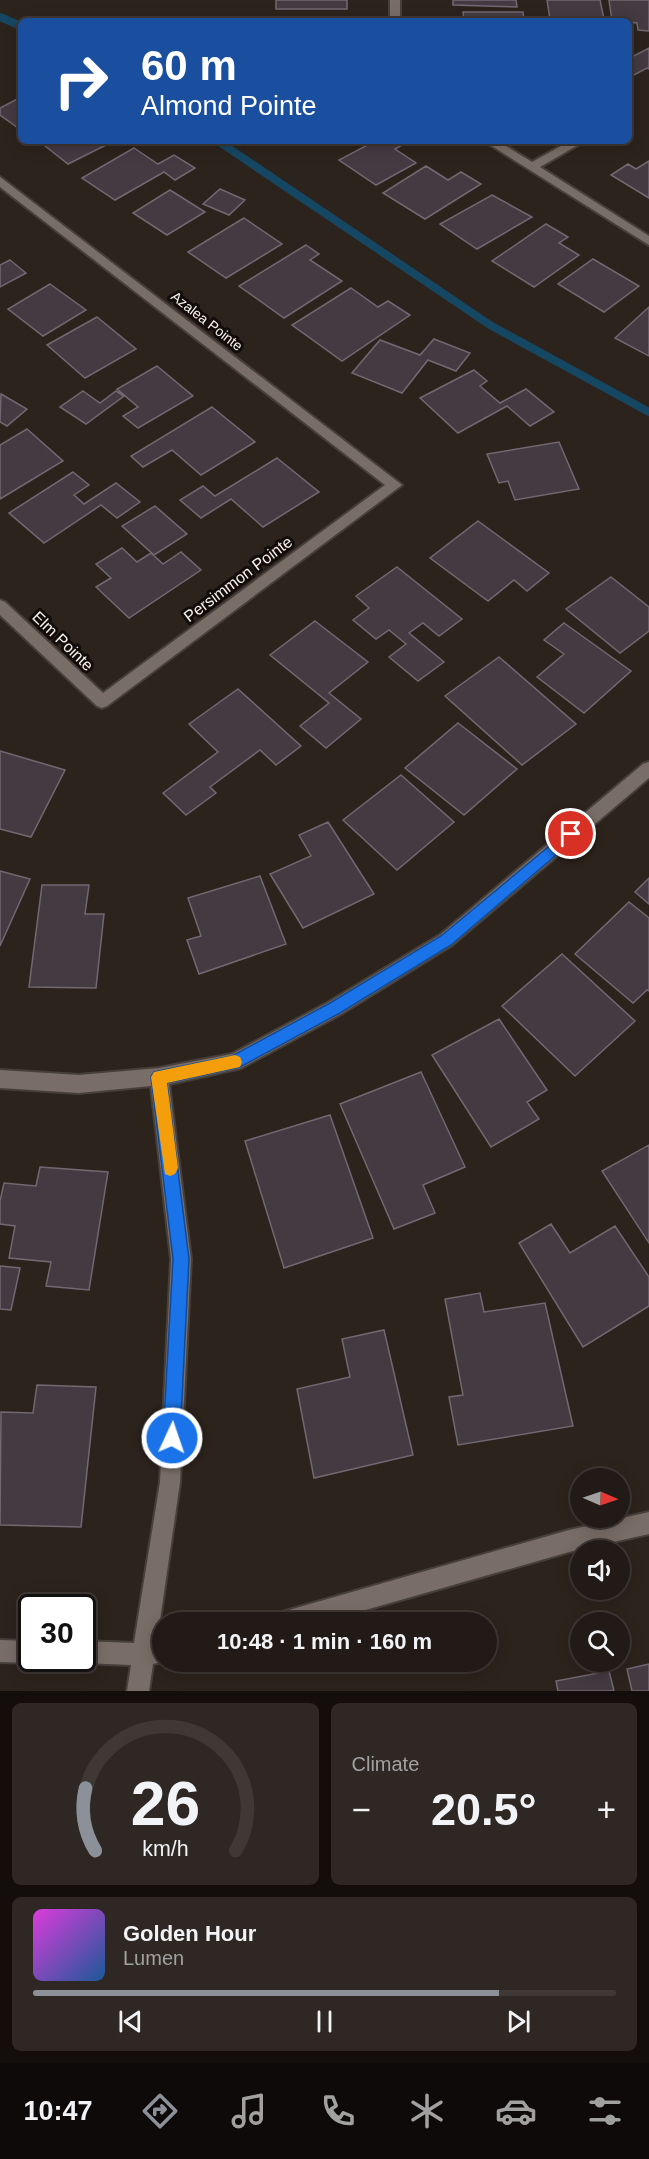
<!DOCTYPE html>
<html lang="en">
<head>
<meta charset="utf-8">
<style>
	body { margin:0; font-family:Arial,sans-serif; background:#2e2723; color:#f1f3f6; height:100vh; display:flex; flex-direction:column; font-size:22px; white-space:nowrap }
	* { box-sizing:border-box; margin:0 }
	p { font-size:20px; color:#a2a1a1 }
	.icon { flex:none; width:33px; height:33px; fill:none; stroke:currentColor; stroke-width:2; stroke-linecap:round; stroke-linejoin:round }
	.map { position:relative; height:1691px; overflow:hidden }
	.sheet { display:flex; flex-direction:column; gap:12px; padding:12px; background:#130e0c; flex:1 }
	.sheet>* { flex:none }
	.top-card { position:absolute; left:18px; top:18px; width:614px; height:126px; border-radius:9px; box-shadow:0 3px 15px #0003,0 0 0 2px #3f3835; background:#1a4fa0; color:#fff; overflow:hidden }
	.needle { width:39px; rotate:92deg }
	.buttons { position:absolute; left:570px; top:1468px; display:grid; gap:12px }
	.buttons a { display:grid; place-items:center; width:60px; height:60px; border-radius:50%; background:#221a16; box-shadow:0 3px 15px #0003,0 0 0 2px #3f3835; font-size:30px }
	.speed { position:absolute; left:18px; top:1594px; display:flex; gap:12px; font-size:30px; font-weight:700; text-align:center }
	.speed>* { display:grid; place-content:center; width:78px; height:78px; border-radius:50%; background:#221a16; box-shadow:0 3px 15px #0003,0 0 0 2px #3f3835; line-height:1 }
	.speed .limit { border:3px solid #111; border-radius:9px; background:#fff; color:#111 }
	.pin { position:absolute; display:grid; place-items:center; width:51px; height:51px; color:#fff; margin:-26px; border:3px solid #fff; border-radius:50%; box-shadow:0 2px 6px #0007 }
	.me { position:absolute; width:66px; margin:-33px; rotate:3deg; stroke-linejoin:round; filter:drop-shadow(0 0 4px #0008) }
	.turn { display:flex; align-items:center; gap:21px; height:126px; padding:0 24px; font-size:27px }
	.turn .icon { width:78px; height:78px; stroke-width:2.5 }
	.turn b { display:block; font-size:42px; line-height:51px }
	.big { font-size:45px; font-weight:700; line-height:1.1 }
	.sheet .tile { flex:1; display:flex; flex-direction:column; justify-content:center; gap:9px; min-width:0; padding:0 21px; border-radius:9px; background:#2e2723 }
	.sheet .dial { align-items:center; gap:0 }
	.dial svg { height:156px; overflow:visible; fill:none; stroke:#3f3835; stroke-width:7; stroke-linecap:round; text-anchor:middle }
	.dial text { fill:#f1f3f6; stroke:none }
	.song { display:flex; align-items:center; gap:18px }
	.cover { width:72px; height:72px; border-radius:9px; background:linear-gradient(135deg,hsl(300 70% 55%),hsl(210 70% 35%)) }
	.played { height:6px; border-radius:3px; background:linear-gradient(90deg,#8c9099 80%,#3f3835 80%) }
	.keys { display:flex; justify-content:space-around; direction:ltr }
	.heat { display:flex; justify-content:space-between; align-items:center; font-size:33px; direction:ltr }
	.sheet .tiles { flex:1; display:grid; gap:12px; grid-template-columns:1fr 1fr }
	.tile:last-child { grid-column:span 2 }
	.trip { position:absolute; left:152px; top:1612px; width:345px; height:60px; border-radius:30px; background:#221a16; box-shadow:0 3px 15px #0003,0 0 0 2px #3f3835; font-weight:700; line-height:60px; text-align:center }
	.dock { display:flex; height:96px; justify-content:space-around; align-items:center; background:#0e0a09; color:#a2a1a1 }
	.dock .icon { width:42px; height:42px }
	.dock .selected { color:#8c9099 }
	.dock b { font-size:27px; color:#f1f3f6 }
	.map>svg:first-child { display:block }
</style>
</head>
<body>
<div class="map">
<svg width="649" height="1691" viewBox="0 0 649 1691">
	<rect width="100%" height="100%" fill="#2d231d"/>
	<g fill="none" stroke-linecap="round" stroke-linejoin="round">
		<path stroke="#164762" stroke-width="8" d="M0 17 21 26
			M218 141 490 325 649 412"/>
	</g>
	<path fill="#433a42" stroke="#726871" stroke-width="1.5" d="M276 0H347V9H276Z
		M453 0H516L517 7 453 5Z
		M547 0H600L604 19H550Z
		M609 0H649V31L638 30 637 23 612 21Z
		M463 12H523L524 21H464Z
		M280 17 346 18V21H280Z
		M649 48V69L647 68 632 76 628 74V59Z
		M21 97V130L0 115V108Z
		M42 141H101L106 145 68 164 40 142Z
		M375 141H409L395 149 416 163 376 185 339 160Z
		M134 148 158 164 174 155 195 168 175 180 164 172 115 200 82 178Z
		M649 161V198L611 175 628 164 636 169Z
		M426 166 448 180 461 172 481 184 425 219 383 193Z
		M220 189 245 200 229 215 203 204Z
		M170 190 205 212 167 235 133 213Z
		M492 195 532 217 477 249 440 224Z
		M244 218 282 244 226 278 188 252Z
		M546 224 568 237 559 243 579 255 534 287 492 261Z
		M306 245 319 254 310 260 342 281 284 318 239 286Z
		M593 259 639 286 604 312 558 284Z
		M10 260 26 273 0 287V265Z
		M50 284 86 310 43 336 8 309Z
		M351 288 378 307 388 301 410 315 342 361 292 325Z
		M649 307V356L615 338Z
		M97 317 136 349 85 378 47 345Z
		M434 339 470 353 456 371 428 360 402 393 352 373 380 340 420 355Z
		M157 366 193 396 138 428 123 416 138 407 117 389Z
		M474 370 487 381 480 386 500 403 526 389 554 412 530 426 507 406 458 433 420 398Z
		M83 391 100 403 116 391 124 396 86 424 60 407Z
		M1 394 27 409 7 426 0 422Z
		M212 407 255 442 201 475 172 450 143 467 131 456Z
		M27 429 63 461 0 499V445Z
		M559 442 579 489 515 500 508 481 499 483 487 454Z
		M277 458 319 492 263 527 231 499 201 518 180 500 203 486 215 496Z
		M73 472 89 485 74 495 84 504 116 483 140 502 117 518 101 505 44 543 9 513Z
		M155 506 187 534 154 555 122 526Z
		M478 521 549 573 527 591 514 580 488 601 430 558Z
		M122 548 137 562 151 553 163 564 181 552 201 570 129 618 96 587 111 578 96 564Z
		M397 567 462 619 439 636 423 623 409 633 444 662 418 681 389 657 406 644 389 630 376 639 353 620 369 608 356 596Z
		M611 577 649 607V631L620 653 566 609Z
		M315 621 368 662 329 693 361 719 326 748 300 726 329 703 270 655Z
		M564 623 631 671 584 713 537 677 564 654 544 640Z
		M499 657 576 724 522 765 445 696Z
		M238 689 301 746 276 765 260 750 210 787 216 793 186 815 163 793 218 752 189 724Z
		M458 723 517 769 464 815 405 768Z
		M0 751 65 770 31 837 0 829Z
		M401 775 454 822 397 870 343 820Z
		M328 822 374 894 303 928 270 874 311 856 299 835Z
		M0 871 30 879 0 946Z
		M260 876 286 944 199 974 187 940 201 936 188 898Z
		M649 878V904L635 892Z
		M42 885H89L85 914H104L96 988 29 987Z
		M629 902 649 918V991L647 990 633 1003 575 954Z
		M562 954 635 1021 575 1076 502 1006Z
		M499 1019 547 1090 527 1102 539 1119 491 1147 432 1055Z
		M421 1072 465 1167 423 1185 435 1213 394 1229 340 1104Z
		M330 1115 373 1238 284 1268 245 1141Z
		M649 1145V1243L602 1171Z
		M40 1167 108 1172 89 1290 46 1286 51 1262 9 1258 15 1226 0 1224V1201L4 1183 36 1186Z
		M551 1224 570 1253 615 1226 649 1277V1306L583 1347 519 1243Z
		M0 1266 20 1268 11 1310 0 1309Z
		M480 1293 484 1312 545 1303 573 1426 458 1445 449 1397 463 1395 445 1299Z
		M384 1330 413 1455 314 1478 297 1389 350 1377 342 1339Z
		M37 1385 96 1387 81 1527 0 1525 1 1412 33 1413Z
		M649 1664V1691H632L627 1669Z
		M609 1671 614 1691H558L556 1681Z"/>
	<g fill="none" stroke-linecap="round" stroke-linejoin="round">
		<g stroke="#473f3a" stroke-width="4">
			<path id="minor" d="M390 0H400V21H390Z
				M484 141H498L532 162 570 141H585L540 167 649 236V245Z
				M0 177 402 485 107 706 102 708 97 706 0 615V600L5 602 103 693 385 485 0 187Z
				M649 762V778L452 945 341 1014 241 1068 169 1084 191 1259 180 1482 157 1641 162 1640V1662L153 1664 149 1691H127L131 1665 82 1663 74 1660 82 1659V1641L134 1643 160 1482 171 1259 151 1086 79 1093 0 1088V1070L79 1075 159 1068 232 1054 329 1002 440 935 643 764Z
				M649 1512V1534L569 1552 320 1623H271L274 1615 282 1612 569 1530Z
				M0 1640 32 1641V1659L40 1660 32 1663 0 1662Z"/>
		</g>
		<use href="#minor" fill="#796d67" fill-rule="evenodd"/>
	</g>
	<path fill="#1a73e8" stroke="#114b97" stroke-width="1.5" d="M571 828 576 830 578 834 576 838 451 945 340 1013 240 1067 167 1083 189 1259 180 1438 178 1444 172 1446 166 1444 163 1438 173 1259 151 1077 154 1072 232 1056 330 1003 441 936Z"/>
	<path fill="#f59e0b" d="M235 1055 240 1057 242 1062 240 1067 167 1083 178 1168 175 1174 170 1176 165 1174 151 1077 154 1072Z"/>
	<g text-anchor="middle" dominant-baseline="central" stroke-width="6" stroke-linejoin="round" paint-order="stroke">
		<g font-size="14" fill="#f8f2ee" stroke="#120d0b">
			<text transform="translate(207 321) rotate(38)">Azalea Pointe</text>
		</g>
		<g font-size="16" fill="#f8f2ee" stroke="#120d0b">
			<text transform="translate(238 579) rotate(-37)">Persimmon Pointe</text>
			<text transform="translate(63 641) rotate(44)">Elm Pointe</text>
		</g>
	</g>
</svg>
<div class="buttons">
<a><svg class="needle" viewBox="-14 -14 28 28"><path d="M0-13l5 13h-10z" fill="#e53935"/><path d="M0 13l5-13h-10z" fill="#a2a1a1"/></svg></a>
<a><svg class="icon" aria-label="sound" viewBox="0 0 24 24"><path d="M4 9h4l5-4v14l-5-4H4zM17 9q2 3 0 6"/></svg></a>
<a><svg class="icon" aria-label="search" viewBox="0 0 24 24"><circle cx="10" cy="10" r="6"/><path d="M15 15l6 6"/></svg></a>
</div>
<div class="speed"><div class="limit">30</div></div>
<div class="pin" style="left:571px;top:834px;background:#d93025"><svg class="icon" aria-label="arrive" viewBox="0 0 24 24"><path d="M6 21V4h12l-3 4 3 4H6"/></svg></div>
<svg class="me" style="left:172px;top:1438px" viewBox="-20 -20 40 40"><circle r="17" fill="#1a73e8" stroke="#fff" stroke-width="3"/><path d="M0-11L8 9 0 5-8 9z" fill="#fff"/></svg>
<div class="trip">10:48 · 1 min · 160 m</div>
<div class="top-card">
<div class="turn"><svg class="icon" aria-label="right" viewBox="0 0 24 24"><path d="M7 20v-9h11M14 6l5 5-5 5"/></svg><div><b>60 m</b>Almond Pointe</div></div>
</div>
</div>
<section class="sheet">
<div class="tiles">
<div class="tile dial"><svg viewBox="0 0 100 80">
<path d="M14 69A42 42 0 1 1 86 69"/>
<path d="M14 69A42 42 0 0 1 9 37" stroke="#8c9099"/>
<text x="50" y="56" font-size="32" font-weight="700">26</text>
<text x="50" y="72" font-size="11">km/h</text>
</svg></div>
<div class="tile"><p>Climate</p>
<div class="heat"><a>−</a><b class="big">20.5°</b><a>+</a></div>
</div>
<div class="tile">
<div class="song"><i class="cover"></i><div><b>Golden Hour</b><p>Lumen</p></div></div>
<div class="played"></div>
<div class="keys"><svg class="icon" aria-label="previous" viewBox="0 0 24 24"><path d="M18 5L8 12l10 7zM5 5v14"/></svg><svg class="icon" aria-label="pause" viewBox="0 0 24 24"><path d="M8 5v14M16 5v14"/></svg><svg class="icon" aria-label="next" viewBox="0 0 24 24"><path d="M6 5l10 7-10 7zM19 5v14"/></svg></div>
</div>
</div>
</section>
<nav class="dock">
<b>10:47</b>
<svg class="icon selected" aria-label="directions" viewBox="0 0 24 24"><path d="M12 3l9 9-9 9-9-9zM9 14v-3h6M13 9l2 2-2 2"/></svg>
<svg class="icon" aria-label="music" viewBox="0 0 24 24"><path d="M9 18V5l10-2v13"/><circle cx="6" cy="18" r="3"/><circle cx="16" cy="16" r="3"/></svg>
<svg class="icon" aria-label="phone" viewBox="0 0 24 24"><path d="M5 4h4l2 5-3 2q2 4 5 5l2-3 5 2v4C11 20 4 13 5 4z"/></svg>
<svg class="icon" aria-label="climate" viewBox="0 0 24 24"><path d="M12 3v18M4 7l16 10M4 17L20 7"/></svg>
<svg class="icon" aria-label="car" viewBox="0 0 24 24"><path d="M5 17H2v-5l4-1 3-4h7l3 4 3 1v5h-3M9 17h6M6 11h13"/><circle cx="7" cy="17" r="2"/><circle cx="17" cy="17" r="2"/></svg>
<svg class="icon" aria-label="filters" viewBox="0 0 24 24"><path d="M4 7h16M4 17h16"/><circle cx="9" cy="7" r="2"/><circle cx="15" cy="17" r="2"/></svg>
</nav>
</body>
</html>
